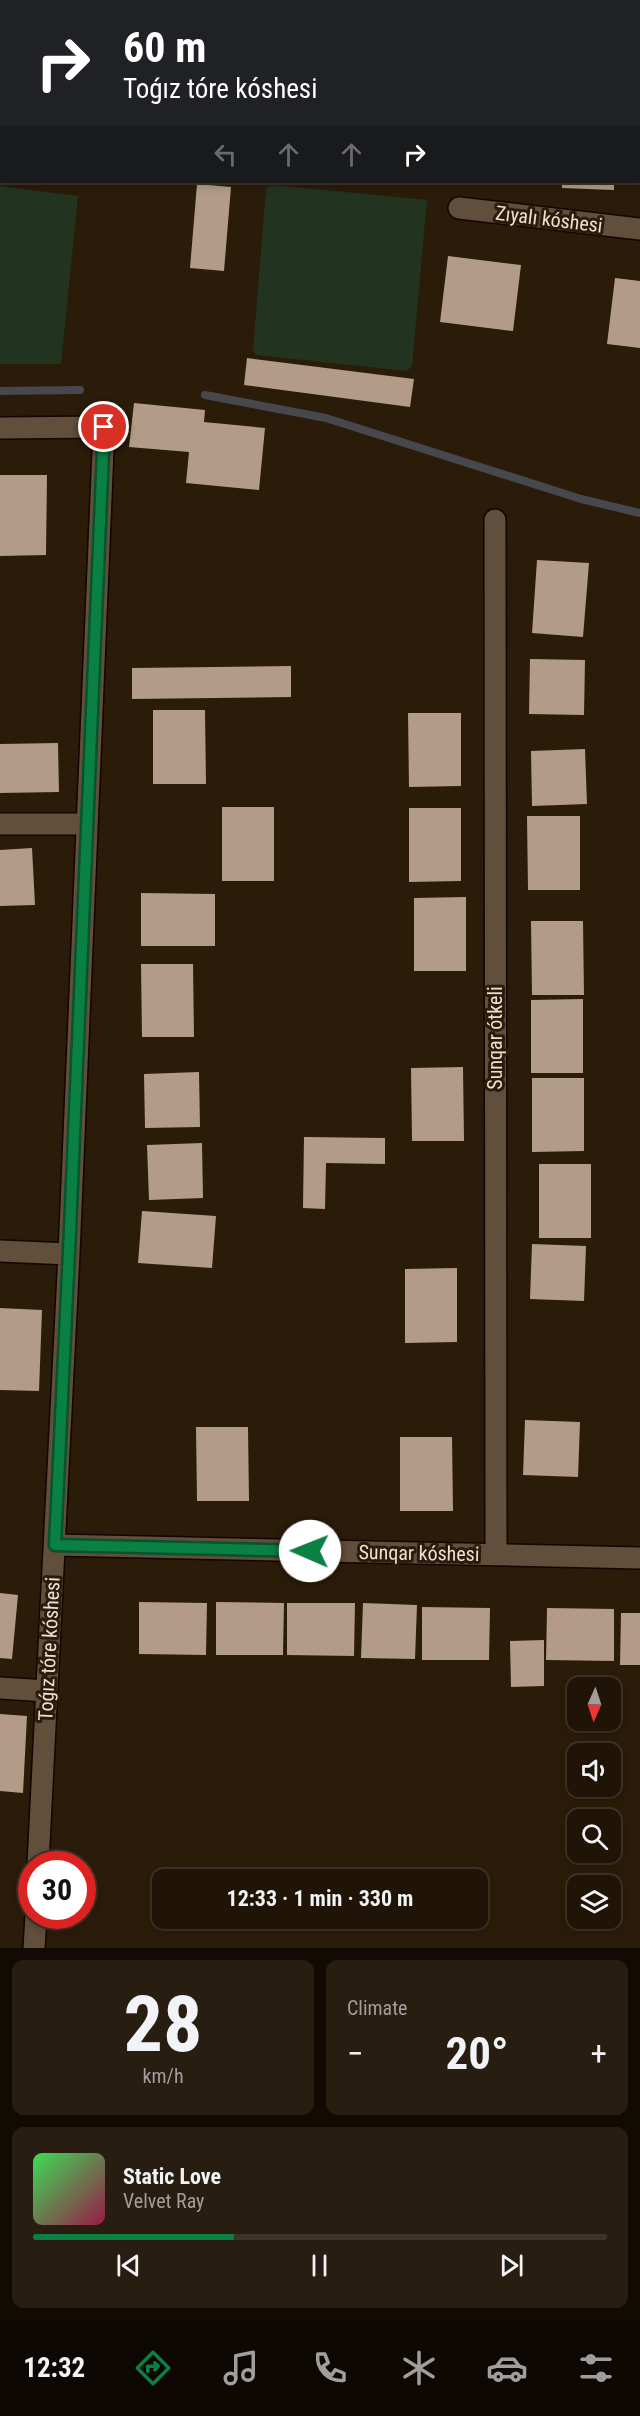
<!DOCTYPE html>
<html lang="en">
<head>
<meta charset="utf-8">
<style>
	body { margin:0; font-family:"Roboto Condensed",sans-serif; background:#281d11; color:#f1f3f6; height:100vh; display:flex; flex-direction:column; font-size:22px; white-space:nowrap }
	* { box-sizing:border-box; margin:0 }
	p { font-size:20px; color:#a29e9b }
	.icon { flex:none; width:33px; height:33px; fill:none; stroke:currentColor; stroke-width:2; stroke-linecap:round; stroke-linejoin:round }
	.map { position:relative; height:1948px; overflow:hidden }
	.drawer { display:flex; flex-direction:column; gap:12px; padding:12px; background:#120b04; flex:1 }
	.drawer>* { flex:none }
	.hud { position:absolute; left:0px; top:0px; width:640px; height:183px; box-shadow:0 3px 9px #0003,0 0 0 2px #3d3328; background:#202124; color:#fff; overflow:hidden }
	.needle { width:39px; rotate:183deg }
	.buttons { position:absolute; left:567px; top:1677px; display:grid; gap:12px }
	.buttons a { display:grid; place-items:center; width:54px; height:54px; border-radius:12px; background:#201407; box-shadow:0 3px 9px #0003,0 0 0 2px #3d3328; font-size:30px }
	.speed { position:absolute; left:18px; top:1851px; display:flex; gap:12px; font-size:30px; font-weight:700; text-align:center }
	.speed>* { display:grid; place-content:center; width:78px; height:78px; border-radius:50%; background:#201407; box-shadow:0 3px 9px #0003,0 0 0 2px #3d3328; line-height:1 }
	.speed .limit { border:9px solid #d22; background:#fff; color:#111 }
	.pin { position:absolute; display:grid; place-items:center; width:51px; height:51px; color:#fff; margin:-26px; border:3px solid #fff; border-radius:50%; box-shadow:0 2px 6px #0007 }
	.me { position:absolute; width:66px; margin:-33px; rotate:271deg; stroke-linejoin:round; filter:drop-shadow(0 0 4px #0008) }
	.turn { display:flex; align-items:center; gap:21px; height:126px; padding:0 24px; font-size:27px }
	.turn .icon { width:78px; height:78px; stroke-width:2.5 }
	.turn b { display:block; font-size:42px; line-height:51px }
	.lanes { display:flex; align-items:center; height:57px; padding:0 24px; background:#0003; justify-content:center; gap:30px; direction:ltr }
	.lanes .off { opacity:.35 }
	.big { font-size:45px; font-weight:700; line-height:1.1 }
	.drawer .widget { flex:1; display:flex; flex-direction:column; justify-content:center; gap:9px; min-width:0; padding:0 21px; border-radius:12px; background:#281d11 }
	.drawer .dial { align-items:center; gap:0 }
	.dial b { font-size:78px; line-height:1 }
	.song { display:flex; align-items:center; gap:18px }
	.cover { width:72px; height:72px; border-radius:9px; background:linear-gradient(135deg,hsl(130 70% 55%),hsl(340 70% 35%)) }
	.played { height:6px; border-radius:3px; background:linear-gradient(90deg,#0b8043 35%,#3d3328 35%) }
	.keys { display:flex; justify-content:space-around; direction:ltr }
	.heat { display:flex; justify-content:space-between; align-items:center; font-size:33px; direction:ltr }
	.drawer .tiles { flex:1; display:grid; gap:12px; grid-template-columns:1fr 1fr }
	.widget:last-child { grid-column:span 2 }
	.trip { position:absolute; left:152px; top:1869px; width:336px; height:60px; border-radius:12px; background:#201407; box-shadow:0 3px 9px #0003,0 0 0 2px #3d3328; font-weight:700; line-height:60px; text-align:center }
	.menu { display:flex; height:96px; justify-content:space-around; align-items:center; background:#0d0803; color:#a29e9b }
	.menu .icon { width:42px; height:42px }
	.menu .current { color:#0b8043 }
	.menu b { font-size:27px; color:#f1f3f6 }
	.map>svg:first-child { display:block }
</style>
</head>
<body>
<div class="map">
<svg width="640" height="1948" viewBox="0 0 640 1948">
	<rect width="100%" height="100%" fill="#2b1b09"/>
	<path fill="#223420" d="M273 185 427 200 412 366 407 371 256 355 253 351 266 188Z
		M0 186 78 196 61 364H0Z"/>
	<g fill="none" stroke-linecap="round" stroke-linejoin="round">
		<path stroke="#47474e" stroke-width="8" d="M0 391 80 390
			M205 395 326 418 581 499 640 513"/>
	</g>
	<path fill="#b29c87" d="M562 182H614V190L562 188Z
		M197 184 231 187 224 271 190 268Z
		M448 256 521 265 513 331 440 322Z
		M615 278 640 281V348L607 344Z
		M247 358 414 379 410 407 244 385Z
		M134 403 205 410 204 422 265 428 259 490 186 483 189 452 129 447Z
		M0 475H47L46 555 0 556Z
		M537 560 589 563 583 637 532 633Z
		M530 659 585 660 584 715 529 714Z
		M291 666V697L132 699V668Z
		M153 710H205L206 784H153Z
		M408 713H461V786L409 787Z
		M58 743 59 792 0 793V744Z
		M585 749 587 804 532 806 531 751Z
		M222 807H274V881H222Z
		M409 808H461V881L409 882Z
		M527 816H580V890H528Z
		M32 848 35 905 0 906V850Z
		M141 893 215 894V946H141Z
		M466 897V971H414V898Z
		M531 921H583L584 995H532Z
		M141 964H193L194 1037H142Z
		M583 999V1073H531V1000Z
		M463 1067 464 1141H412L411 1068Z
		M199 1072 200 1127 145 1128 144 1074Z
		M532 1078H584V1151L532 1152Z
		M304 1137 385 1138V1164L326 1163 325 1209 303 1208Z
		M202 1143 203 1198 149 1200 147 1145Z
		M539 1164H591V1238H539Z
		M142 1211 216 1216 212 1268 138 1263Z
		M532 1244 586 1246 584 1301 530 1299Z
		M457 1268V1342L405 1343V1269Z
		M0 1308 42 1310 39 1391 0 1390Z
		M525 1420 580 1422 578 1477 523 1475Z
		M196 1427H248L249 1501H197Z
		M400 1437H452L453 1511H400Z
		M0 1593 18 1595 12 1659 0 1658Z
		M139 1602 207 1603 206 1655 139 1654Z
		M216 1602 284 1603 283 1655H216Z
		M287 1603H355L354 1656 287 1655Z
		M363 1603 417 1605 415 1659 361 1658Z
		M422 1607 490 1608 489 1660H422Z
		M547 1608 614 1609V1661L546 1660Z
		M621 1613H640V1665H620Z
		M544 1640V1686L511 1687 510 1641Z
		M0 1714 27 1716 23 1793 0 1791Z"/>
	<g fill="none" stroke-linecap="round" stroke-linejoin="round">
		<g stroke="#130500" stroke-width="24">
			<path id="minor" d="M459 208 640 229
				M0 428 104 427 69 1254 38 1864
				M495 520 496 1555
				M0 824H87
				M0 1251 69 1254
				M55 1545 640 1558
				M0 1688 47 1691
				M34 1948 36 1916"/>
		</g>
		<use href="#minor" stroke="#614e3b" stroke-width="21"/>
	</g>
	<g fill="none" stroke-linecap="round" stroke-linejoin="round">
		<g stroke="#07532c" stroke-width="15">
			<path id="route" d="M104 427 70 1230 55 1545 310 1551"/>
		</g>
		<use href="#route" stroke="#0b8043" stroke-width="10"/>
	</g>
	<g text-anchor="middle" dominant-baseline="central" stroke-width="6" stroke-linejoin="round" paint-order="stroke">
		<g font-size="20" fill="#ece0d6" stroke="#2b1b09">
			<text transform="translate(549 219) rotate(7)">Zıyalı kóshesi</text>
			<text transform="translate(495 1038) rotate(-90)">Sunqar ótkeli</text>
			<text transform="translate(419 1553) rotate(1)">Sunqar kóshesi</text>
			<text transform="translate(49 1649) rotate(-87)">Toǵız tóre kóshesi</text>
		</g>
	</g>
</svg>
<div class="buttons">
<a><svg class="needle" viewBox="-14 -14 28 28"><path d="M0-13l5 13h-10z" fill="#e53935"/><path d="M0 13l5-13h-10z" fill="#a29e9b"/></svg></a>
<a><svg class="icon" aria-label="sound" viewBox="0 0 24 24"><path d="M4 9h4l5-4v14l-5-4H4zM17 9q2 3 0 6"/></svg></a>
<a><svg class="icon" aria-label="search" viewBox="0 0 24 24"><circle cx="10" cy="10" r="6"/><path d="M15 15l6 6"/></svg></a>
<a><svg class="icon" aria-label="layers" viewBox="0 0 24 24"><path d="M12 4l9 5-9 5-9-5zM3 14l9 5 9-5"/></svg></a>
</div>
<div class="speed"><div class="limit">30</div></div>
<div class="pin" style="left:104px;top:427px;background:#d93025"><svg class="icon" aria-label="arrive" viewBox="0 0 24 24"><path d="M6 21V4h12l-3 4 3 4H6"/></svg></div>
<svg class="me" style="left:310px;top:1551px" viewBox="-20 -20 40 40"><circle r="19" fill="#fff"/><path d="M0-13L10 11 0 6-10 11z" fill="#0b8043"/></svg>
<div class="trip">12:33 · 1 min · 330 m</div>
<div class="hud">
<div class="turn"><svg class="icon" aria-label="right" viewBox="0 0 24 24"><path d="M7 20v-9h11M14 6l5 5-5 5"/></svg><div><b>60 m</b>Toǵız tóre kóshesi</div></div>
<div class="lanes"><svg class="icon off" aria-label="left" viewBox="0 0 24 24"><path d="M17 20v-9H6M10 6l-5 5 5 5"/></svg><svg class="icon off" aria-label="ahead" viewBox="0 0 24 24"><path d="M12 20V5M6 11l6-6 6 6"/></svg><svg class="icon off" aria-label="ahead" viewBox="0 0 24 24"><path d="M12 20V5M6 11l6-6 6 6"/></svg><svg class="icon" aria-label="right" viewBox="0 0 24 24"><path d="M7 20v-9h11M14 6l5 5-5 5"/></svg></div>
</div>
</div>
<section class="drawer">
<div class="tiles">
<div class="widget dial"><b>28</b><p>km/h</p></div>
<div class="widget"><p>Climate</p>
<div class="heat"><a>−</a><b class="big">20°</b><a>+</a></div>
</div>
<div class="widget">
<div class="song"><i class="cover"></i><div><b>Static Love</b><p>Velvet Ray</p></div></div>
<div class="played"></div>
<div class="keys"><svg class="icon" aria-label="previous" viewBox="0 0 24 24"><path d="M18 5L8 12l10 7zM5 5v14"/></svg><svg class="icon" aria-label="pause" viewBox="0 0 24 24"><path d="M8 5v14M16 5v14"/></svg><svg class="icon" aria-label="next" viewBox="0 0 24 24"><path d="M6 5l10 7-10 7zM19 5v14"/></svg></div>
</div>
</div>
</section>
<nav class="menu">
<b>12:32</b>
<svg class="icon current" aria-label="directions" viewBox="0 0 24 24"><path d="M12 3l9 9-9 9-9-9zM9 14v-3h6M13 9l2 2-2 2"/></svg>
<svg class="icon" aria-label="music" viewBox="0 0 24 24"><path d="M9 18V5l10-2v13"/><circle cx="6" cy="18" r="3"/><circle cx="16" cy="16" r="3"/></svg>
<svg class="icon" aria-label="phone" viewBox="0 0 24 24"><path d="M5 4h4l2 5-3 2q2 4 5 5l2-3 5 2v4C11 20 4 13 5 4z"/></svg>
<svg class="icon" aria-label="climate" viewBox="0 0 24 24"><path d="M12 3v18M4 7l16 10M4 17L20 7"/></svg>
<svg class="icon" aria-label="car" viewBox="0 0 24 24"><path d="M5 17H2v-5l4-1 3-4h7l3 4 3 1v5h-3M9 17h6M6 11h13"/><circle cx="7" cy="17" r="2"/><circle cx="17" cy="17" r="2"/></svg>
<svg class="icon" aria-label="filters" viewBox="0 0 24 24"><path d="M4 7h16M4 17h16"/><circle cx="9" cy="7" r="2"/><circle cx="15" cy="17" r="2"/></svg>
</nav>
</body>
</html>
